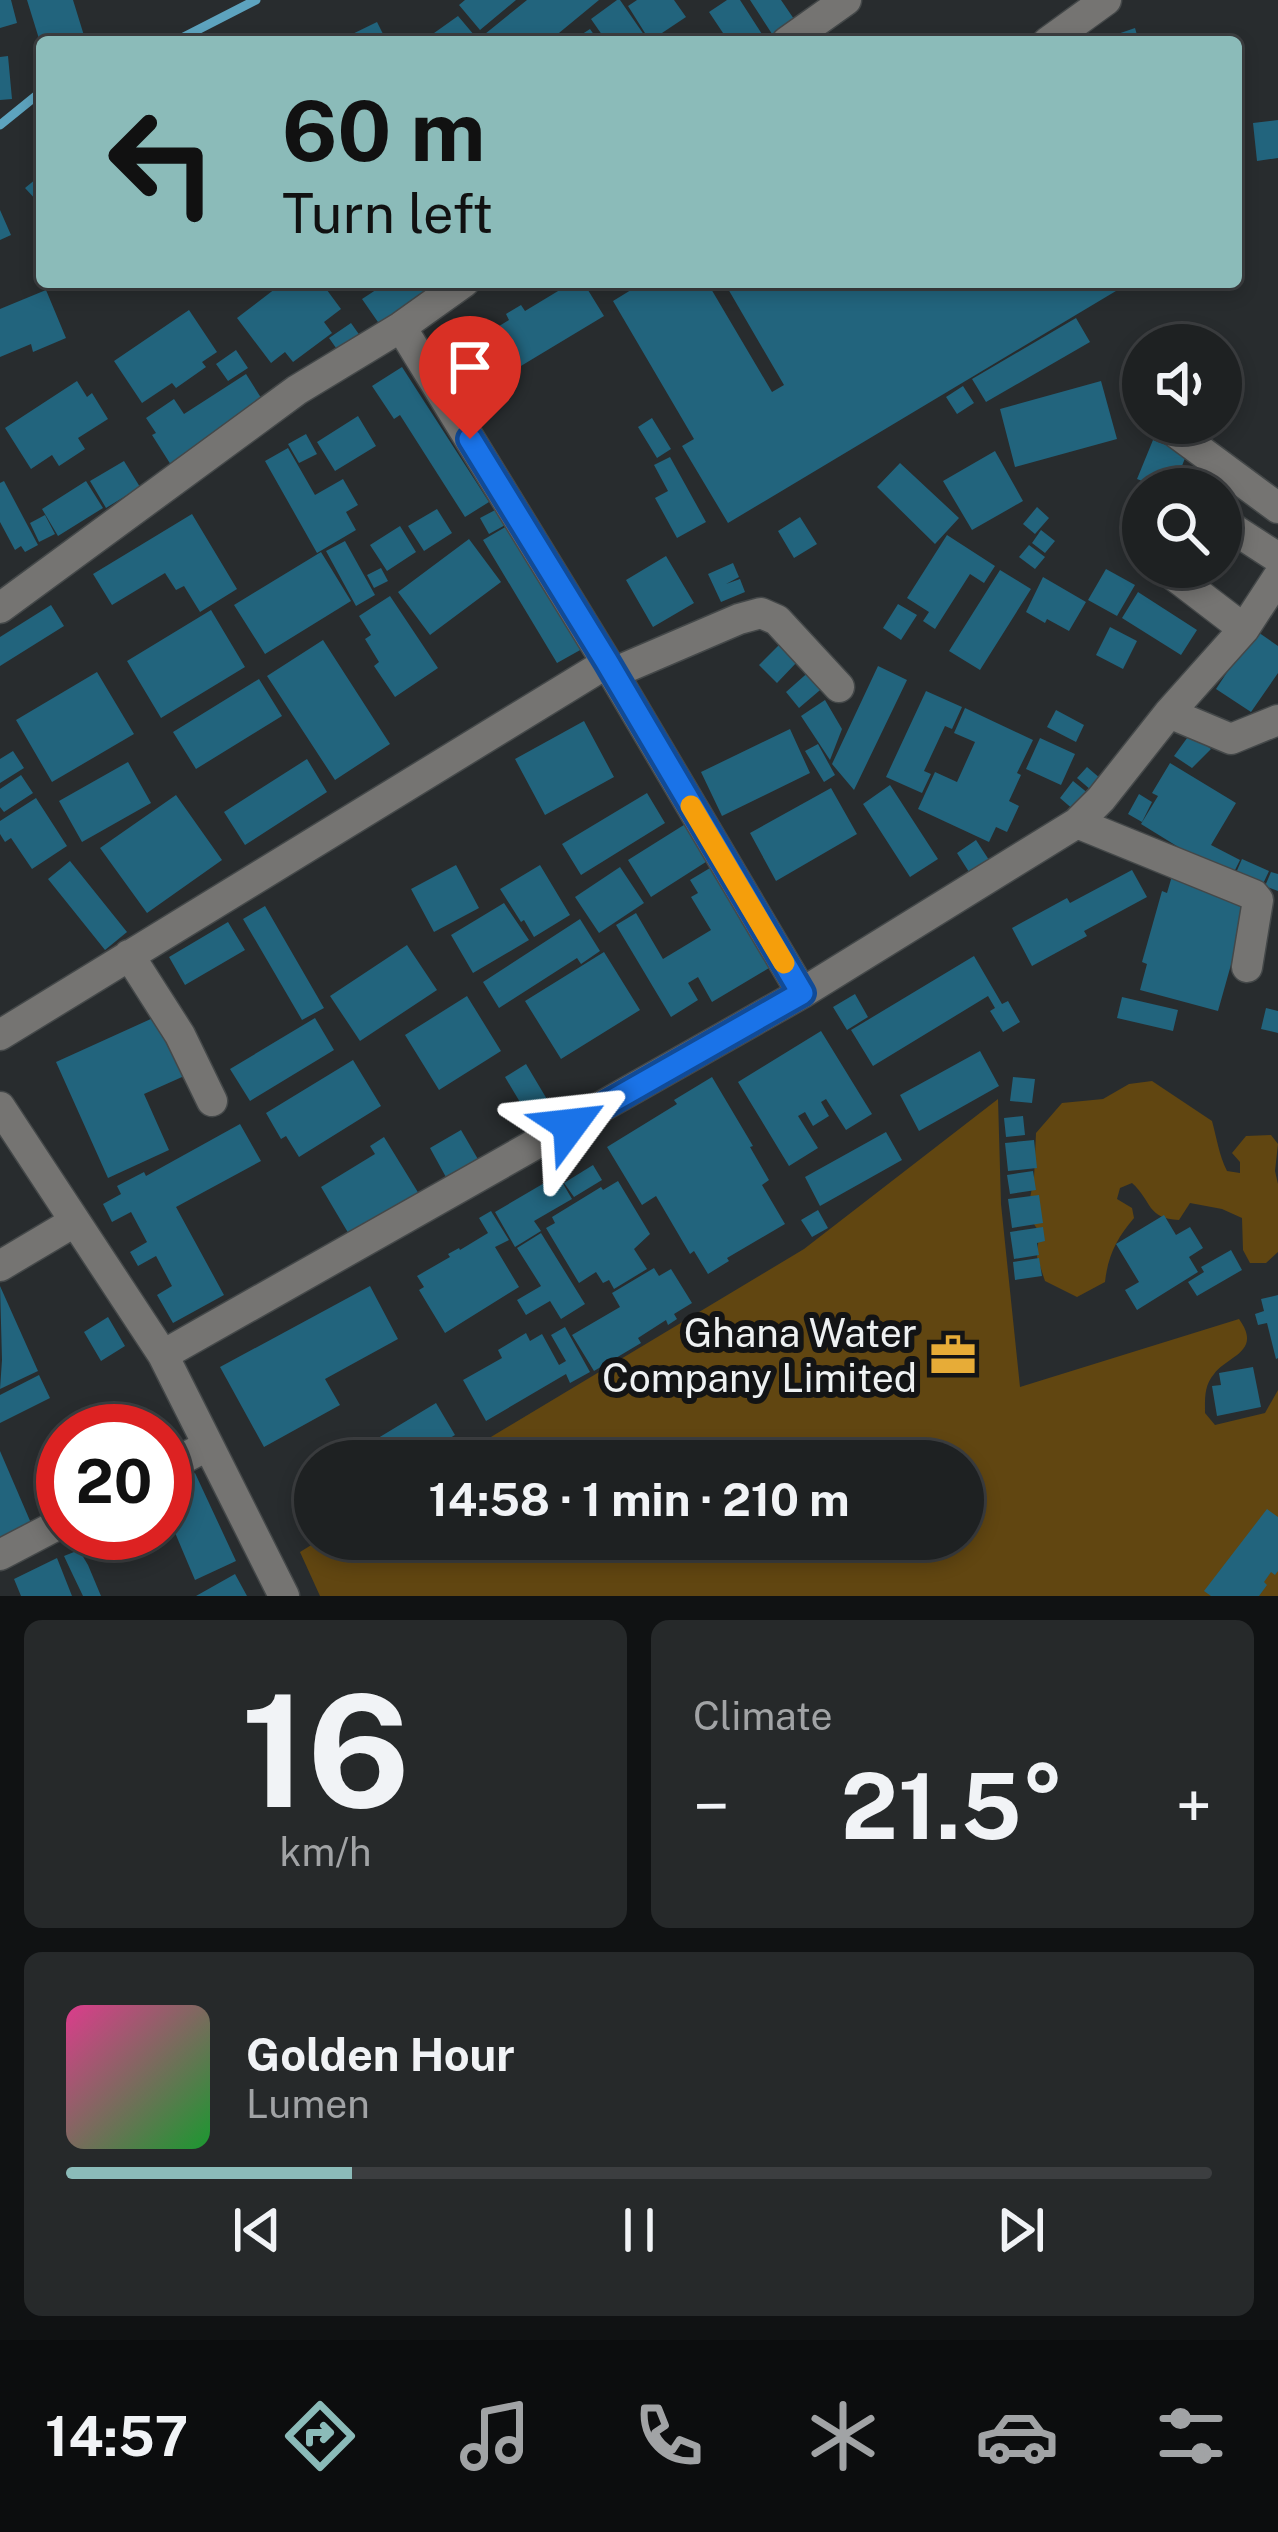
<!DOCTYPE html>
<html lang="en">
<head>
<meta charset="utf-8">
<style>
	body { margin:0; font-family:"Public Sans",sans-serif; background:#26292a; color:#f1f3f6; height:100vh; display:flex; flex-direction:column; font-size:45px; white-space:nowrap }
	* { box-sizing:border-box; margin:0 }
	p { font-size:39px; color:#a1a3a5 }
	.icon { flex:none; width:66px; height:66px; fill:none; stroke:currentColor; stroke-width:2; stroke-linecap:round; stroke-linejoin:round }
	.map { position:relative; height:1596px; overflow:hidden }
	.side { display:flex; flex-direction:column; gap:24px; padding:24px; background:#101213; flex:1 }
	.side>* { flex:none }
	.top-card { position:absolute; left:36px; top:36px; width:1206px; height:252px; border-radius:12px; box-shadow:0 6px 18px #0003,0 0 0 3px #3c3e40; background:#8bbbb9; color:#111; overflow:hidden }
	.buttons { position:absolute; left:1122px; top:324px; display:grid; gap:24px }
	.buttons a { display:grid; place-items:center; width:120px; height:120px; border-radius:50%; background:#1e2122; box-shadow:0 6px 18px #0003,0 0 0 3px #3c3e40; font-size:60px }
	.speed { position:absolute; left:36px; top:1404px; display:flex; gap:24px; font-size:60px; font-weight:700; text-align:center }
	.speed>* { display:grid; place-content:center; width:156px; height:156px; border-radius:50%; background:#1e2122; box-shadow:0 6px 18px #0003,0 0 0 3px #3c3e40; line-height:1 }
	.speed .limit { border:18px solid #d22; background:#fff; color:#111 }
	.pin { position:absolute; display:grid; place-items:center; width:102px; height:102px; color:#fff; margin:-123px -51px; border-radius:50% 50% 50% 0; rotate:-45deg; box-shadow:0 0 12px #0007 }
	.pin .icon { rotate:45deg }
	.me { position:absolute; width:132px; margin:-66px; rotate:60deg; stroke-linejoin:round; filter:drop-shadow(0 0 9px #0008) }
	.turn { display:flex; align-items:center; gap:42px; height:252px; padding:0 48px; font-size:54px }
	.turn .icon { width:156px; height:156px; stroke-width:2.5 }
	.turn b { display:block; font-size:84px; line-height:102px }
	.big { font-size:90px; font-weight:700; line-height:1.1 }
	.side .card { flex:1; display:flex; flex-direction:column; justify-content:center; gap:18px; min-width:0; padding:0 42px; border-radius:18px; background:#26292a }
	.side .dial { align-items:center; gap:0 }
	.dial b { font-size:156px; line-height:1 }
	.song { display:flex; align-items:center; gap:36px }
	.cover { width:144px; height:144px; border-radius:18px; background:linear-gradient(135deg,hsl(330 70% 55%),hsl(130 70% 35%)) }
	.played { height:12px; border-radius:6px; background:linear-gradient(90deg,#8bbbb9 25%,#3c3e40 25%) }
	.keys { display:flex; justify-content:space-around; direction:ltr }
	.heat { display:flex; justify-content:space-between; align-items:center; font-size:66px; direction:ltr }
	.side .tiles { flex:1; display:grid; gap:24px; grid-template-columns:1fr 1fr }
	.card:last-child { grid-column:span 2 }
	.trip { position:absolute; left:294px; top:1440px; width:690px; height:120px; border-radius:60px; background:#1e2122; box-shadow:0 6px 18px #0003,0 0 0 3px #3c3e40; font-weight:700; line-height:120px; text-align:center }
	.tab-bar { display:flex; height:192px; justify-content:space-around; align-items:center; background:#0c0d0e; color:#a1a3a5 }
	.tab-bar .icon { width:84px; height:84px }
	.tab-bar .selected { color:#8bbbb9 }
	.tab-bar b { font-size:54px; color:#f1f3f6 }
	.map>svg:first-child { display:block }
</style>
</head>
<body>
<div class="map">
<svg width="1278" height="1596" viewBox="0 0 1278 1596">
	<rect width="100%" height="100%" fill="#282c2e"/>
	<path fill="#614611" d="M1152 1081 1212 1121C1217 1139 1219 1155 1227 1171L1240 1173V1162L1232 1153 1246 1136 1271 1135 1278 1144 1275 1171 1278 1184V1252L1266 1263H1250L1243 1250 1242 1218 1222 1209 1190 1203 1179 1220C1147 1219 1152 1201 1132 1183L1120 1188 1117 1199 1132 1208 1134 1218C1117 1238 1108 1255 1105 1282L1077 1297 1045 1281 1037 1257 1039 1232 1027 1213 1034 1178 1036 1133 1062 1103 1103 1099 1129 1084Z
		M998 1099 1001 1204 1020 1387 1239 1319C1263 1352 1227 1356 1214 1374 1204 1386 1205 1398 1205 1413L1215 1425 1265 1413 1278 1390V1596H320L300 1552 321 1539H963V1461H451L804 1249Z"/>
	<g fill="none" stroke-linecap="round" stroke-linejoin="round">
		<path stroke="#5da3be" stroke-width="9" d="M174 42 256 0
			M0 125 42 91"/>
	</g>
	<path fill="#22647d" d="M0 0H11L17 23 0 28Z
		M27 0H73L86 42H40Z
		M465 0H516L480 30 459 5Z
		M527 0H599L548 42H484L480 38Z
		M617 0H620L649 42H607L591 19Z
		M637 0H674L686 17 650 41 628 6Z
		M727 0H740L767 42H729L709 12Z
		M750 0H781L796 22 774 37Z
		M458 16 480 42H430L427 38Z
		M377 22 387 42H336Z
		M1135 28 1139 42H1111L1109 37Z
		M590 29 599 42H570Z
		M8 56 12 99 0 100V57Z
		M1278 120V158L1257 161 1253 123Z
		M42 174V199L38 202 25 188Z
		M0 210 11 235 0 240Z
		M284 282H321L341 309 324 322 332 333 293 362 285 352 271 363 237 318Z
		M388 282H444L380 325 362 299Z
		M573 282H583L604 316 486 387 463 348 509 320 506 314 521 305 525 311Z
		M644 282H707L772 392 784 385 724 282H1131L728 523 682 446 694 439 613 301Z
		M46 290 66 338 33 352 31 344 0 357V309Z
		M189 310 217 352 202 362 206 367 176 388 172 383 142 403 114 361Z
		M1076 318 1090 342 986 402 972 379Z
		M351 323 363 340 341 355 329 338Z
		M236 350 248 368 228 381 216 364Z
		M402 367 489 502 465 517 400 415 394 419 372 386Z
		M246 374 265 404 171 465 152 435 156 433 146 418 174 399 184 414Z
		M77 381 87 397 92 393 108 419 78 438 85 449 59 466 52 455 31 469 5 428Z
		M1101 381 1117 439 1015 467 1000 409Z
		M963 386 974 403 957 414 946 397Z
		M358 416 376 446 335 471 317 442Z
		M652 418 671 449 657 458 638 427Z
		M306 434 317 454 299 463 288 444Z
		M1153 440 1187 453 1173 489H1163L1137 479Z
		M288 448 315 495 343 479 358 505 346 512 356 530 317 553 265 461Z
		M995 451 1023 501 972 530 943 481Z
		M670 457 706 522 677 538 655 498 668 491 654 465Z
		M124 461 140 487 106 508 90 481Z
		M900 463 959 518 935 544 877 487Z
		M4 481 38 545 25 552 21 546 15 550 0 522V483Z
		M86 481 103 508 58 536 42 509Z
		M1037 507 1049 518 1035 534 1023 524Z
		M499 508 507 524 489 534 480 518Z
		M437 509 452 533 424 551 408 526Z
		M192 514 237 589 200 612 184 586 176 590 165 573 112 605 93 574Z
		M45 515 55 534 39 542 30 523Z
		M800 517 817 544 794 558 778 531Z
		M400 526 416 552 387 571 370 545Z
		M507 526 582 649 557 663 483 540Z
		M1041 530 1055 541 1045 553 1032 543Z
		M947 535 995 566 984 583 970 574 935 629 923 621 929 612 907 598Z
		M469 539 501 582 430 635 398 592Z
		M345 541 375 595 356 606 326 551Z
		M1029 545 1045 557 1035 569 1019 557Z
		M321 552 351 601 265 654 234 605Z
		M666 556 694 603 653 627 626 580Z
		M733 563 739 577 726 584 740 579 745 592 721 602 708 574Z
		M381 568 388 581 374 588 367 575Z
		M1106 569 1135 585 1117 616 1088 600Z
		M1000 570 1031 589 980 670 949 651Z
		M1043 577 1086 602 1069 631 1047 619 1045 623 1026 612Z
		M1138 592 1197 630 1181 655 1122 618Z
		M390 596 438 668 395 697 374 666 379 662 365 639 371 635 359 616Z
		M898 604 917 615 901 640 883 628Z
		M51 605 64 626 0 666V637Z
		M211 610 245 667 161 718 127 661Z
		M1110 627 1137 641 1123 669 1096 655Z
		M1255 630 1278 646V673L1251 712 1216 689Z
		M323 640 390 744 335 780 267 676Z
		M779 645 797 662 777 683 759 665Z
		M878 666 907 680 854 790 832 764Z
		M812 669 826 685 799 708 786 692Z
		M97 672 134 734 52 782 16 720Z
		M259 679 282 716 196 769 173 732Z
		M926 691 962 707 952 729 945 726 924 771 931 774 922 793 886 777Z
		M825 700 842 729 830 760 801 716Z
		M965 708 1033 740 1017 773 1021 775 1009 801 1019 806 1007 832 996 827 989 842 918 809 935 772 957 782 975 742 954 733Z
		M1056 710 1084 725 1076 742 1047 727Z
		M584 721 614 777 545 815 515 759Z
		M790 729 810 773 722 816 701 772Z
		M1190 734 1211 749 1192 768 1174 756Z
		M1040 738 1075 754 1061 785 1026 769Z
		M818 744 835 775 824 782 805 751Z
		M13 751 24 768 0 783V759Z
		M307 759 327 792 245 845 224 812Z
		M128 762 151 803 82 842 59 801Z
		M1170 763 1236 803 1211 845 1240 860 1233 874 1201 861 1141 824 1158 796 1152 793Z
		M1087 767 1101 779 1091 790 1077 778Z
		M21 775 33 793 4 812 0 807V789Z
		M1073 781 1089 794 1075 811 1060 798Z
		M890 785 938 859 910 877 863 804Z
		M831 788 857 834 776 881 750 833Z
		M647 793 665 823 581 875 562 844Z
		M1139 794 1152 802 1142 822 1128 814Z
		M176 795 222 860 147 913 100 848Z
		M36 798 67 846 32 869 11 838 5 842 0 834V821Z
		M687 823 709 860 651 897 628 860Z
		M976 840 989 860 969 872 957 853Z
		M1242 859 1269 871 1262 886 1235 875Z
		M70 861 127 932 105 950 48 879Z
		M456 865 479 908 434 932 411 889Z
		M540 865 570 915 534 937 524 920 521 922 500 889Z
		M620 867 644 903 599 933 575 897Z
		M710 868 769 968 712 1002 698 977 688 983 698 1000 671 1017 616 925 636 913 663 959 711 930 691 897 698 893 690 880Z
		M1132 870 1147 897 1084 931 1087 936 1032 966 1012 928 1067 898 1070 903Z
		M1271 872 1278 874V891L1265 886Z
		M1172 876 1250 897 1218 1011 1140 990 1147 964 1142 962 1162 891 1167 893Z
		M504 903 529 940 473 973 451 935Z
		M265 906 324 1008 302 1020 243 919Z
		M580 919 600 951 581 964 577 958 499 1008 483 982Z
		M228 922 245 950 185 985 169 957Z
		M407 945 437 990 360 1041 330 996Z
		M604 952 640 1010 561 1059 525 1001Z
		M974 956 1002 1004 1008 1001 1020 1022 1003 1032 990 1011 995 1008 988 996 873 1066 851 1030Z
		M855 994 868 1017 847 1030 833 1007Z
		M467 996 501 1051 439 1090 405 1035Z
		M1122 997 1178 1010 1173 1031 1117 1018Z
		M1266 1008 1278 1011V1033L1261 1029Z
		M164 1013 191 1073 144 1094 169 1150 108 1178 56 1062Z
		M315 1018 334 1050 250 1101 230 1069Z
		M821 1031 872 1114 846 1130 826 1099 821 1102 829 1116 813 1126 805 1112 798 1116 818 1148 789 1166 738 1082Z
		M980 1051 999 1086 919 1131 900 1095Z
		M353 1060 381 1106 299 1157 286 1136 281 1139 266 1113Z
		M526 1064 551 1106 530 1119 505 1077Z
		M712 1077 753 1146 750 1147 769 1180 762 1185 785 1224 727 1258 729 1261 708 1274 694 1251 690 1254 656 1196 642 1205 607 1147 677 1104 674 1100Z
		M1013 1077 1035 1079 1032 1103 1010 1101Z
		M1023 1116 1025 1135 1006 1137 1004 1118Z
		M240 1124 261 1161 176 1207 224 1295 173 1323 157 1295 172 1286 156 1256 138 1266 130 1252 147 1242 131 1212 112 1222 103 1204 121 1194 117 1186 144 1172 146 1176Z
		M461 1130 479 1161 447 1179 430 1148Z
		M886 1132 902 1160 820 1206 805 1177Z
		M384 1137 419 1194 350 1236 321 1187 375 1154 370 1146Z
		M1034 1140 1037 1168 1008 1171 1005 1143Z
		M593 1165 602 1180 574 1197 564 1183Z
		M1033 1171 1036 1190 1010 1194 1007 1175Z
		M558 1175 572 1199 534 1221 541 1231 515 1247 495 1212Z
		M618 1181 650 1234 634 1249 647 1269 614 1289 609 1280 603 1283 596 1272 579 1283 546 1228 555 1223 552 1217 601 1187 603 1190Z
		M1039 1195 1043 1223 1012 1228 1008 1199Z
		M818 1210 828 1228 812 1237 801 1220Z
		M491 1211 509 1240 495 1247 519 1287 445 1333 419 1290 424 1287 417 1276 450 1257 448 1254 459 1248 460 1250 488 1233 479 1218Z
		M1164 1215 1176 1235 1190 1227 1203 1248 1189 1257 1198 1272 1137 1310 1125 1290 1139 1282 1116 1244Z
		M1043 1227 1045 1241 1037 1243 1039 1255 1014 1259 1010 1232Z
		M541 1233 585 1304 561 1319 550 1301 526 1315 517 1300 541 1286 517 1248Z
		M1231 1250 1242 1270 1197 1296 1188 1282 1204 1272 1201 1267Z
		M1039 1258 1042 1276 1015 1280 1013 1262Z
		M654 1268 659 1276 671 1269 692 1303 674 1314 677 1319 668 1325 666 1320 638 1338 641 1343 594 1371 572 1335 620 1307 612 1293Z
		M0 1286 38 1371 0 1389 2 1360Z
		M370 1286 398 1339 325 1379 340 1405 264 1447 220 1367Z
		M1278 1295V1358L1276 1359 1267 1323 1258 1325 1255 1314 1264 1311 1261 1299Z
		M108 1317 125 1346 101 1361 84 1332Z
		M565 1327 590 1372 570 1383 566 1374 486 1421 463 1380 502 1358 498 1350 526 1333 530 1341 542 1334 559 1365 566 1361 551 1335Z
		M1253 1367 1261 1407 1217 1416 1212 1386 1221 1385 1219 1373Z
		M39 1375 50 1398 0 1423V1395Z
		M436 1403 455 1435 411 1461H353L350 1455Z
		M0 1451 34 1530 0 1545Z
		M195 1473 236 1561 195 1580 165 1509V1487Z
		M1267 1509 1278 1517V1571L1275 1575 1271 1572 1264 1582 1267 1585 1259 1596H1211L1204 1591Z
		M79 1550 88 1565 101 1596H83L71 1571 64 1556Z
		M57 1558 72 1596H21L14 1579Z
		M235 1574 247 1596H196Z"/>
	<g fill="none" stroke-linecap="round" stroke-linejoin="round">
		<g stroke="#444849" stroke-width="33">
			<path id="minor" d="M787 42 846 0
				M1048 42 1106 0
				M401 327 607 663 802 993
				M1163 423 1278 508
				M1143 513 1137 537 1143 552
				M1221 521 1278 558
				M1163 567 1244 629
				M0 608 297 390 401 327 464 282
				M613 673 739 619 761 613 777 620 839 687
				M1169 713 1231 739 1278 720
				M1077 823 1254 895 1258 900 1247 967
				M129 955 180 1035 212 1101
				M0 1035 607 663
				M0 1107 163 1355 284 1596
				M0 1266 74 1222
				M163 1355 802 993 1077 823 1101 799 1169 713 1244 629 1278 577
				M165 1468 207 1446
				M0 1555 63 1522"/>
		</g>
		<use href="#minor" stroke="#757472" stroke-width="30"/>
	</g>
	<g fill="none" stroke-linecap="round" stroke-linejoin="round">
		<g stroke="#114b97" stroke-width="30">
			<path id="route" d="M470 439 607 662 802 993 570 1125"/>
		</g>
		<use href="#route" stroke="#1a73e8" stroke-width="21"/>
		<path stroke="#f59e0b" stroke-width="21" d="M691 806 784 963"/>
	</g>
	<defs>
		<g id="office-bare" transform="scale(3.6)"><path d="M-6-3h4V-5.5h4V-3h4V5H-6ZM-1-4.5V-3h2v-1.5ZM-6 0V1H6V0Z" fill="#e7ac37" stroke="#131415" stroke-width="2.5" paint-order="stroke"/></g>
	</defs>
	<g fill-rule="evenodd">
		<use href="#office-bare" x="953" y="1355"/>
	</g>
	<g text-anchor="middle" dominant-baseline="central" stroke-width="12" stroke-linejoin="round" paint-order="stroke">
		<g font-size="39" fill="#eef1f2" stroke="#131415" text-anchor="end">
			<text x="917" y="1333">Ghana Water<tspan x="917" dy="45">Company Limited</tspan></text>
		</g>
	</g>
</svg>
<div class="buttons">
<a><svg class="icon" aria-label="sound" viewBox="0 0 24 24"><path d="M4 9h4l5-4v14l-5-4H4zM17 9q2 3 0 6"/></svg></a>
<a><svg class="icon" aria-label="search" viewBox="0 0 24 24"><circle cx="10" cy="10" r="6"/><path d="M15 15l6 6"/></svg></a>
</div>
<div class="speed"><div class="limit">20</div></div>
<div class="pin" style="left:470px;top:439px;background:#d93025"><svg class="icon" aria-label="arrive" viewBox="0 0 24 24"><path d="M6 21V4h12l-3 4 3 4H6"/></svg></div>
<svg class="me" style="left:570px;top:1125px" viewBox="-20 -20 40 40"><path d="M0-17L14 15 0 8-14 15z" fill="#1a73e8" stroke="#fff" stroke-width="4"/></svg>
<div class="trip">14:58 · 1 min · 210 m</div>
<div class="top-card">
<div class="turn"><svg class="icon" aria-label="left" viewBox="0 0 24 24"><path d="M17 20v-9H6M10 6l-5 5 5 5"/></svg><div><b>60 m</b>Turn left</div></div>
</div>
</div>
<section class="side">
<div class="tiles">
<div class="card dial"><b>16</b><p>km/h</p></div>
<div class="card"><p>Climate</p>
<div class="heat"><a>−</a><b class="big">21.5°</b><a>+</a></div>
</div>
<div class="card">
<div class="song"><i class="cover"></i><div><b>Golden Hour</b><p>Lumen</p></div></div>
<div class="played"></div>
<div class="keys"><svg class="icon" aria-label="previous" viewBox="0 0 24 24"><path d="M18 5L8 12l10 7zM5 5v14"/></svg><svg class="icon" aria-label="pause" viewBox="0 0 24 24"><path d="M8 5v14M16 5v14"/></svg><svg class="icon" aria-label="next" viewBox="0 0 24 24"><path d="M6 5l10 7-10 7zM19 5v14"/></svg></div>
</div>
</div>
</section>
<nav class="tab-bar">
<b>14:57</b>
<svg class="icon selected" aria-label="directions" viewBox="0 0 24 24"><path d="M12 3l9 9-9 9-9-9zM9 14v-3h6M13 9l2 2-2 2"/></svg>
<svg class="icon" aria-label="music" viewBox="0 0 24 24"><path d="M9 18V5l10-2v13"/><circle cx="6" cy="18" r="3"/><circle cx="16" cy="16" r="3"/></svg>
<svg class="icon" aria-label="phone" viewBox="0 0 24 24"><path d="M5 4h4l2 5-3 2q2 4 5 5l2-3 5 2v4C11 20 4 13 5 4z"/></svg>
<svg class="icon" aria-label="climate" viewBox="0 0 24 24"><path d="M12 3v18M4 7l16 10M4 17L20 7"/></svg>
<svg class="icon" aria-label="car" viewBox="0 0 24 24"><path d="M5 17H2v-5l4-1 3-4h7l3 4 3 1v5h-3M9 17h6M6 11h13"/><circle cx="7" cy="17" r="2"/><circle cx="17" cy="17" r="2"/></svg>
<svg class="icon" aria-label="filters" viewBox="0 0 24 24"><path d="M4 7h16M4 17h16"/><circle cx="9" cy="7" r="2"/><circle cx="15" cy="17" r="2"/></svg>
</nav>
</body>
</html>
